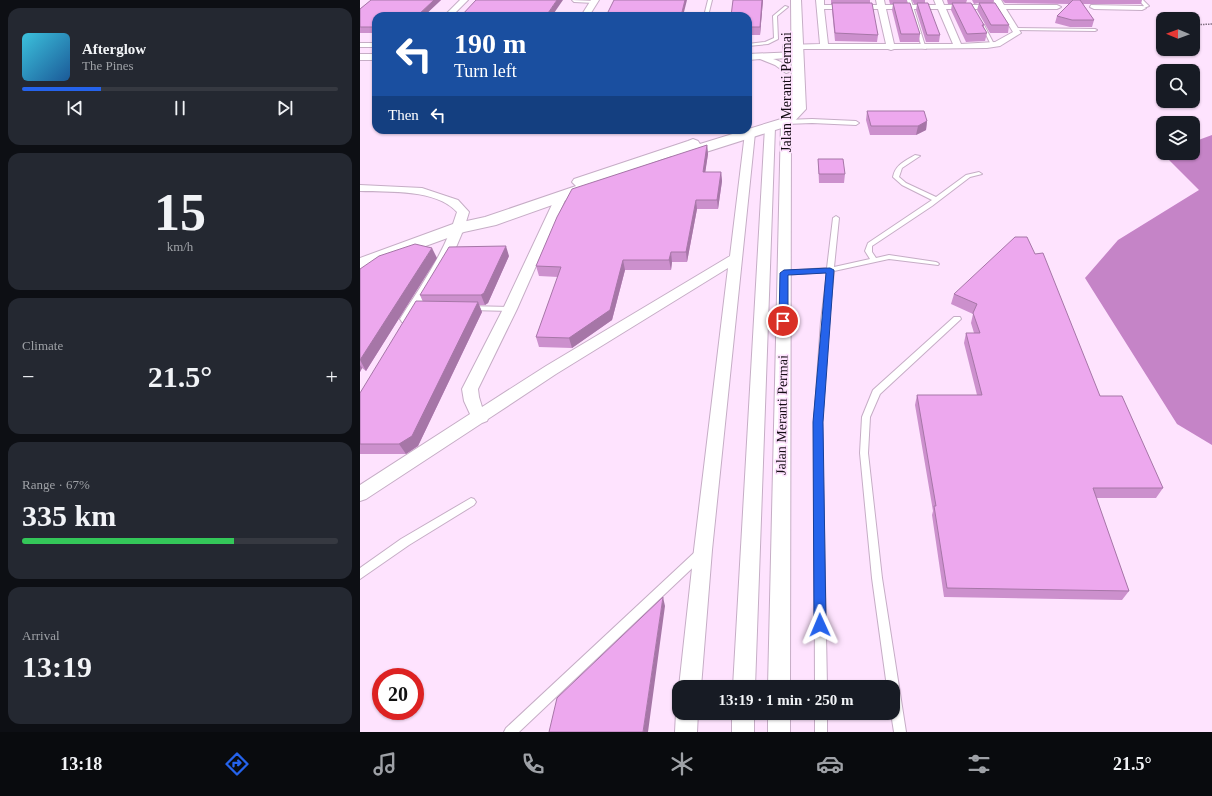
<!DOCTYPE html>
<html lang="en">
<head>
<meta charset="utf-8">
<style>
	body { margin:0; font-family:"Times New Roman",serif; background:#242831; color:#f1f3f6; height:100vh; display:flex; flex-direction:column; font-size:15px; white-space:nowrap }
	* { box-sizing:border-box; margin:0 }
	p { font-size:13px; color:#9ea1a6 }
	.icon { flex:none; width:22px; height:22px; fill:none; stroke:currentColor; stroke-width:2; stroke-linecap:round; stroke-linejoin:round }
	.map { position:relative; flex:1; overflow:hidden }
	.drawer { display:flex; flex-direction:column; gap:8px; padding:8px; background:#0d0f14; width:360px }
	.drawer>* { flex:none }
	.banner { position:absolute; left:12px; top:12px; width:380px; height:122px; border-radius:12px; box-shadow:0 1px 3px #0004; background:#1a4fa0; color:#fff; overflow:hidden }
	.needle { width:26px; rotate:271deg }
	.buttons { position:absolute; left:796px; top:12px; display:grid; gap:8px }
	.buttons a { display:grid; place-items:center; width:44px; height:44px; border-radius:8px; background:#171b24; box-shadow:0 1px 3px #0004; font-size:20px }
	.speed { position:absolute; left:12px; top:668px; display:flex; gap:8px; font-size:20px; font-weight:700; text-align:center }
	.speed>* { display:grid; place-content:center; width:52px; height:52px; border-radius:50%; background:#171b24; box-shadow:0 1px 3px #0004; line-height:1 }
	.speed .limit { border:6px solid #d22; background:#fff; color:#111 }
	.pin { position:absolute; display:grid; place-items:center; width:34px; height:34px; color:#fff; margin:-17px; border:2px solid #fff; border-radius:50%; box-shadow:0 1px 4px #0007 }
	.me { position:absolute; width:44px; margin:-22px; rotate:359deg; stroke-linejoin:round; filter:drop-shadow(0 0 3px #0008) }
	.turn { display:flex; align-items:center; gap:14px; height:84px; padding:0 16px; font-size:18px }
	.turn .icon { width:52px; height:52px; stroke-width:2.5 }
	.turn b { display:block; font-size:28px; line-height:34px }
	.then { display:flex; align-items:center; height:38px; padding:0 16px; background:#0003; gap:8px; font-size:15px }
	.big { font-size:30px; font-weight:700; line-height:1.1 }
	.drawer .widget { flex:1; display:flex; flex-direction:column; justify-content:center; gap:6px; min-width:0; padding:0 14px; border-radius:12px; background:#242831 }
	.drawer .dial { align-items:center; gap:0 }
	.dial b { font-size:52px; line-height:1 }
	.song { display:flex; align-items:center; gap:12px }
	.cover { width:48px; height:48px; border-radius:6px; background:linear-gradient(135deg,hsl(190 70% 55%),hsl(210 70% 35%)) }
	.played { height:4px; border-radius:2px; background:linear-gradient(90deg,#2563eb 25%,#363941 25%) }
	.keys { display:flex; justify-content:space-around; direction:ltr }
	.heat { display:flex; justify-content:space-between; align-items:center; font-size:22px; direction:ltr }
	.charge { height:6px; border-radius:3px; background:linear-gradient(90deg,#34c759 67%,#363941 0) }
	.trip { position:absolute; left:312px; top:680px; width:228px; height:40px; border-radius:12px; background:#171b24; box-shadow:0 1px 3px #0004; font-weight:700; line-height:40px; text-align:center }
	.menu { display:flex; height:64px; justify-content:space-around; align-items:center; background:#090b0e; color:#9ea1a6 }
	.menu .icon { width:28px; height:28px }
	.menu .selected { color:#2563eb }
	.menu b { font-size:18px; color:#f1f3f6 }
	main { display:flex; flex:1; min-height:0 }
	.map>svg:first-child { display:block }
</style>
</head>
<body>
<main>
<section class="drawer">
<div class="widget">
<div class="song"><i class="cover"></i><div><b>Afterglow</b><p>The Pines</p></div></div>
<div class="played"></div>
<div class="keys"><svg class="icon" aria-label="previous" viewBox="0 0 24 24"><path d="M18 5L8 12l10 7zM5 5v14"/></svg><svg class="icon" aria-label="pause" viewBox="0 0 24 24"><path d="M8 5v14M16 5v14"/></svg><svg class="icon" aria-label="next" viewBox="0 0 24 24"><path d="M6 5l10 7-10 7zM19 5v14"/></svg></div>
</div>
<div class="widget dial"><b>15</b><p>km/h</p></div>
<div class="widget"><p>Climate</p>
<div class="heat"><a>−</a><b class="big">21.5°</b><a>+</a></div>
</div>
<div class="widget"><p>Range · 67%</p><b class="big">335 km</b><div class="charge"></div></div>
<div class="widget"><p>Arrival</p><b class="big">13:19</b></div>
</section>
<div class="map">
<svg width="852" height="732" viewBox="0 0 852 732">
	<rect width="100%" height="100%" fill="#fee3fe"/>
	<path fill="#c584c7" d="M852 135V445L817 424 725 278 758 240 839 190 803 154 833 153V142Z"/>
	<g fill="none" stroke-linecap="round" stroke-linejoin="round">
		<g stroke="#c6adc6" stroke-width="2">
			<path id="lane" d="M212 0 234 1 236 2 234 3 214 2Z
				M348 0H352L348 16H344Z
				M547 0H551L566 49 562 48Z
				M779 0H783L789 6 781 9V7L784 6Z
				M425 6 428 7 417 16 418 39 408 44 388 46V44L405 42 414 38 413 16Z
				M621 24 624 25 635 46 631 45Z
				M655 28 735 29 737 30 735 31 654 30Z
				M452 119 496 121 499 123 496 125 452 123 426 124 423 122 426 120Z
				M555 155 560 156 542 168 539 177 546 183 576 197 606 175 619 172 622 174 610 177 572 206 512 246V252L516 258 529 255 576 262 578 263 579 264 578 265 529 259 474 271 469 321 462 422 467 687H455L454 422 461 321 467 272 424 275 421 273 424 271 467 268 473 218 476 216 479 218 474 267 510 259 505 251 508 243 572 200 542 185 533 177C535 165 545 161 555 155Z
				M107 306 150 307 154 309 150 311 110 310H107L106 308Z
				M594 317H600L601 319 520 394 510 417 508 453 522 578 546 732H534L531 713H533V687H527L512 578 500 453 502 417 513 390Z
				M111 498 114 499 116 502 114 505 49 545 0 579V568L41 539Z
				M340 549 344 551 345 554 344 557 159 732H144L146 728 336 551Z
				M455 713H467V732H455Z"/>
		</g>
		<g stroke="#c6adc6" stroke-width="2">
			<path id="street" d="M100 0H108L92 16H84Z
				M231 0H239L229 16H221Z
				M456 0H464V5H517L516 0H524L525 5H576L574 0H582L584 5H636L633 0H641L644 5H697L701 7 697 9H646L661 33 640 46 627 48 534 49 531 50 528 49H423V45H426L460 44ZM464 9H518L526 44H468ZM526 9H578L593 44H534ZM586 9H639L653 32 635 42 601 44Z
				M731 5 782 6 786 8 782 10 734 9 730 7Z
				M0 43H16V47H0Z
				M438 52 442 55 441 57 413 59C420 61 425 64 430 70L429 72 426 73 415 65 400 59 388 60V54Z
				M0 54H16V60H0Z
				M426 119 431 122 430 687H408L421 122Z
				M410 124 415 127 395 687H373L405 127Z
				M390 130 395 133 352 550 341 687H319L334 550 368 268 196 374 128 419 127 421 122 423 6 499 0 501V485L110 414 104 401 102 389 143 309 196 196H204L206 198 157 309 118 389 119 397 122 407 186 366 370 256 385 133Z
				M0 185 62 188 98 200 109 212C98 253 74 287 52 322L47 324 42 322 40 319C62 284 85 252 97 212 76 189 30 192 0 191Z
				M319 705V713H338L337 732H315L316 713Z
				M372 713H394V732H372Z
				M408 713H430V732H408Z"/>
		</g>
		<g stroke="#c6adc6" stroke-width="2">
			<path id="secondary" d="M431 0H441L446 109 431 125 324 159 319 161 314 159 312 156 241 180 245 184 243 187 136 225 104 232 0 270V258L93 224 125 217 216 186 212 182 214 179 328 141 333 139 338 141 340 144 421 119 432 108Z"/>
		</g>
		<path stroke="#827082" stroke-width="1.5" stroke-dasharray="1.5 1" stroke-linecap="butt" d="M833 25 852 24"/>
		<use href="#lane" fill="#fff" fill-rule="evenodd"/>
		<use href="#street" fill="#fff" fill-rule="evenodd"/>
		<use href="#secondary" fill="#fff" fill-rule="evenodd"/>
	</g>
	<path fill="#cc90cd" d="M11 0H81L64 16H16V33H0V9Z
		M403 0 400 35H388V16Z
		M471 0H510V3L518 35 517 42 475 41 472 10V4H471Z
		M529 0H547V3L560 34 559 42H540L532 10 533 4H530Z
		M552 0H565V3L580 35 579 42H566L556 10 557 4H554Z
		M587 0H607L606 3 624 25V27L627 33 625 41 606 42 591 10 592 4H588Z
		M612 0H634L633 3 649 25 648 33H630L617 10 619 3 614 4Z
		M642 0H782L781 4H723L734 20 732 27H710L695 23 697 16 709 4 645 3Z
		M507 111 567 121 566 130 556 135H510L506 120Z
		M347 145 348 154 345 172H361L362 181 358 209H337L327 262H312L311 270H265L252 320 212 348 179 347 176 337 198 277 179 276 176 266Z
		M458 159 485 174 484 183H459Z
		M675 254 740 396 803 488 796 498H736L769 591 762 600 584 597 572 515 573 511 555 405 557 395H617L604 343 606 333H614L611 323 613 314 591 304 594 294Z
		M149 256 128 303 125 305H119L122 312 58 446 46 454H0V393L63 302 60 295Z
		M77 258 6 371 2 368 0 372V269Z"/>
	<path fill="#a676a7" d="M74 0H81L64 16H57Z
		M197 0H203L192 16H186Z
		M325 0H327L323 16H321Z
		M402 0H403L400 35V27Z
		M567 121 566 130 556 135 558 126Z
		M347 145 348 154 344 181 343 172Z
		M361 172 362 181 358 209 357 200Z
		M336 200 337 209 327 262 326 252Z
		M146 246 149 256 128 303 125 305 121 295Z
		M72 248 77 258 6 371 0 360Z
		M311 252 312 262 311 270 309 260Z
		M263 260 265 270 252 320 212 348 209 338Z
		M118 302 122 312 58 446 46 454 39 444Z
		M0 365 2 368 0 372Z
		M303 597 305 606 288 732H283Z"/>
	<path fill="#eda8ee" stroke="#a676a7" d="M11 0H74L57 16H16V27H0V9Z
		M116 0H197L186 16H101Z
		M254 0H325L321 16H246Z
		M373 0H402L400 27H388V16H371Z
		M713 0H720L734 20H712L697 16Z
		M472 3H512L518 35 475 33Z
		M533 3H550L560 34H541Z
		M557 3H568L580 35H567Z
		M592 3H611L624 25H622L627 33 607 34Z
		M619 3H635L649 25H631Z
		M507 111H564L567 121 558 126H511Z
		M347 145 343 172H361L357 200H336L326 252H311L309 260H263L250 310 209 338 176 337 201 267 176 266 197 217 212 189Z
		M458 159H483L485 174H459Z
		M655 237H667L675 254 683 253 740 396H762L803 488H733L769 591 587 588 574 506H576L557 395H622L606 333H620L613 313 617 304 594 294Z
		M55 244 72 248 0 360V269L19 256Z
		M146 246 124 293 121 295H60L89 247Z
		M56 301 118 302 52 436 39 444H0V393Z
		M303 597 283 732H189L197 698Z"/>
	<path fill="#2563eb" stroke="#184099" d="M470 268 474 270 463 422 466 625 465 629 460 631 456 629 454 625 453 422 466 273 428 275V321L423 324 419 321 420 273 424 270Z"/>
	<g text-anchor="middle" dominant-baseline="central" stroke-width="3.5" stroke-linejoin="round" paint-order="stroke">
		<g font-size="14" fill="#140b14" stroke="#fee3fe">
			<text transform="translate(426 92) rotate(-90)">Jalan Meranti Permai</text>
			<text transform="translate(422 415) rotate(-89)">Jalan Meranti Permai</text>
		</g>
	</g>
</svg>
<div class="buttons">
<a><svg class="needle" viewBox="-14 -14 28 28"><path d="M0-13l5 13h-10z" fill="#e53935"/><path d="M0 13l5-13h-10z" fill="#9ea1a6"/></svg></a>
<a><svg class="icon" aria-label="search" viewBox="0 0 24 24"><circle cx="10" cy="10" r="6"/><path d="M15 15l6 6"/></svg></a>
<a><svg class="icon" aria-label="layers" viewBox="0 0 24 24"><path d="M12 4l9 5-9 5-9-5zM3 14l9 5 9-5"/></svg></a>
</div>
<div class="speed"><div class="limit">20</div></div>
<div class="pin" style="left:423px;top:321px;background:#d93025"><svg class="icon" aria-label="arrive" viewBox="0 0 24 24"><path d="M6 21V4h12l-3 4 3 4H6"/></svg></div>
<svg class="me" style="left:460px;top:625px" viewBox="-20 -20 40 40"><path d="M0-17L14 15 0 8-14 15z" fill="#2563eb" stroke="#fff" stroke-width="4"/></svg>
<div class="trip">13:19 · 1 min · 250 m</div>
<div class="banner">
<div class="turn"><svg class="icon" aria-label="left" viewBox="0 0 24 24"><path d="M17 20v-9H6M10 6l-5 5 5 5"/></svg><div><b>190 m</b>Turn left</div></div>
<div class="then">Then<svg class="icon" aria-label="left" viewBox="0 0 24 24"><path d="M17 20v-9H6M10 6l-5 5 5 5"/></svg></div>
</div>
</div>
</main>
<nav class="menu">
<b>13:18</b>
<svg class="icon selected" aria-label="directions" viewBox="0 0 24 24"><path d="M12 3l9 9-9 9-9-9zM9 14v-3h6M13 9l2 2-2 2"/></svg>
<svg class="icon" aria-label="music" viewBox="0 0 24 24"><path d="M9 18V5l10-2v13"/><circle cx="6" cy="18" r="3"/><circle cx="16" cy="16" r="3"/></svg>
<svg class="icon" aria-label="phone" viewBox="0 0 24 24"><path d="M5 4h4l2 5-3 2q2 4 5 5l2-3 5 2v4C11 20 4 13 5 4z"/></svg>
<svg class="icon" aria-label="climate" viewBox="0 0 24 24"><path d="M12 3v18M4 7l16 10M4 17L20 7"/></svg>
<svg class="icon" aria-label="car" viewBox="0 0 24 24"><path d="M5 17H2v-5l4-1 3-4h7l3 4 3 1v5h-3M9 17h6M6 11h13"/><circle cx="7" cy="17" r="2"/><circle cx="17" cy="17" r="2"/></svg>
<svg class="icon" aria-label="filters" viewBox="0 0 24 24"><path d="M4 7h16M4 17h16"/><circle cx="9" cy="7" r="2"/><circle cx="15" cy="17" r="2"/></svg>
<b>21.5°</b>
</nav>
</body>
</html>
